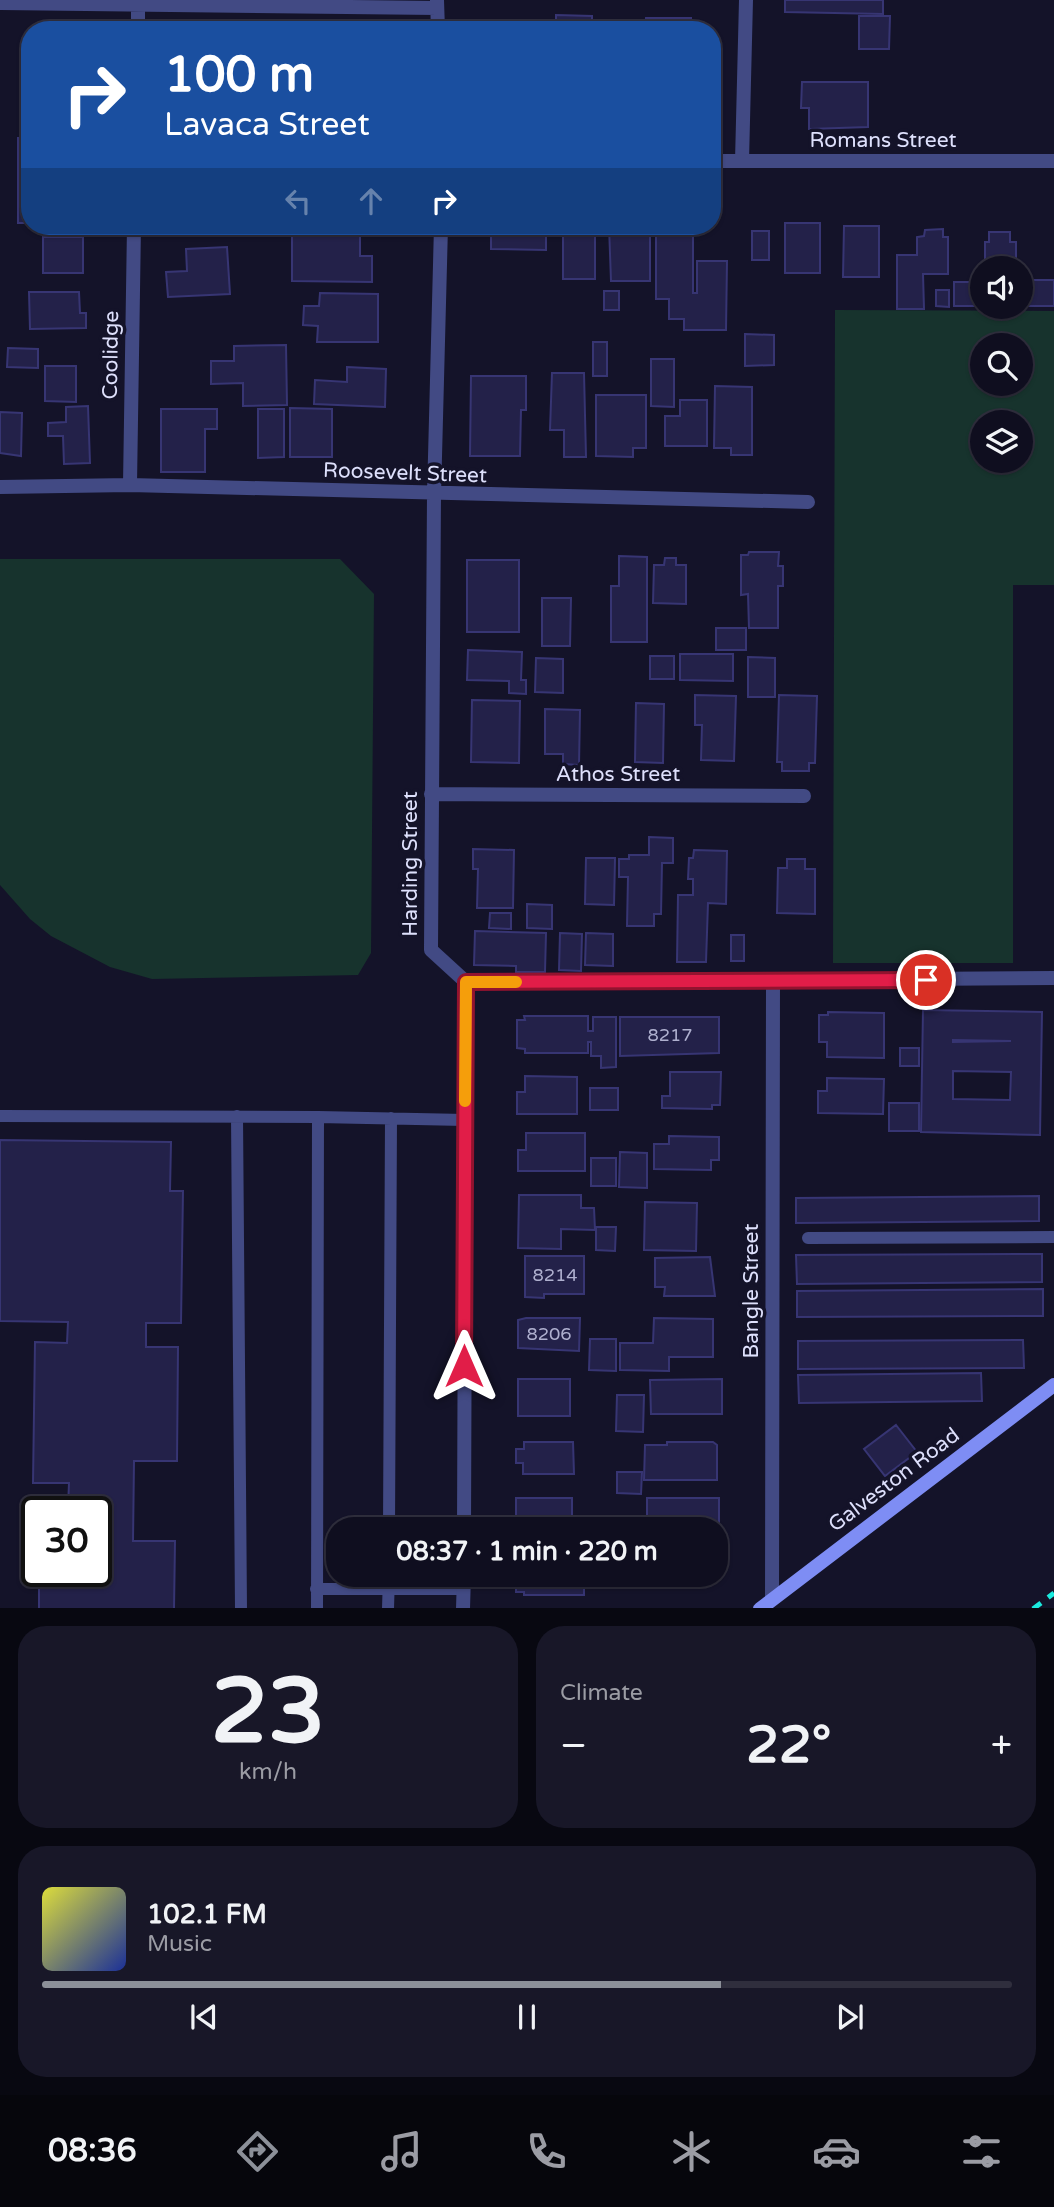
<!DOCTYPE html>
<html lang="en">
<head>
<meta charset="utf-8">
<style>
	body { margin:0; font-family:"Varela Round",sans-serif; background:#181728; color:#f1f3f6; height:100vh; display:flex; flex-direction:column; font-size:26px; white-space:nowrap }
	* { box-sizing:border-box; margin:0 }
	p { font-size:23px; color:#9b9ca4 }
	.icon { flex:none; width:38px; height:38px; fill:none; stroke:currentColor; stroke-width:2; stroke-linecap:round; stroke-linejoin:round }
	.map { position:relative; height:1608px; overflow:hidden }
	.panel { display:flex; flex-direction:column; gap:18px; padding:18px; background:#080811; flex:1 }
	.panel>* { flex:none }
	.top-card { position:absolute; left:21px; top:21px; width:700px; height:214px; border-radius:28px; box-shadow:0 2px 5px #0004,0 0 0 2px #2f2e3d; background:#1a4fa0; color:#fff; overflow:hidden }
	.fabs { position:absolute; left:970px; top:256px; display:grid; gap:14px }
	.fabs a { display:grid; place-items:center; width:63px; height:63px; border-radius:50%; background:#0f0e1f; box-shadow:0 2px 5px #0004,0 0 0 2px #2f2e3d; font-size:35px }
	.speed { position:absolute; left:21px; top:1496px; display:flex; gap:14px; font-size:35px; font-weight:700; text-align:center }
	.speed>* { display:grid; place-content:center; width:91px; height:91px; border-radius:50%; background:#0f0e1f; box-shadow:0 2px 5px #0004,0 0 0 2px #2f2e3d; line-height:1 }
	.speed .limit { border:4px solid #111; border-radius:10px; background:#fff; color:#111 }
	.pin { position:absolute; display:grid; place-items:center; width:60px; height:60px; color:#fff; margin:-30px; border:4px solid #fff; border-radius:50%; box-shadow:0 2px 7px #0007 }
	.me { position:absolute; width:77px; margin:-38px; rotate:0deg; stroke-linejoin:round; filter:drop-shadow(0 0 5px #0008) }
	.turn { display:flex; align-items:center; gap:24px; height:147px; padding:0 28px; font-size:32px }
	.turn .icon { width:91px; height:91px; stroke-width:2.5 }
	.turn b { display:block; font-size:49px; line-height:60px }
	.lanes { display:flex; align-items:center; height:66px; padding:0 28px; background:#0003; justify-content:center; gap:35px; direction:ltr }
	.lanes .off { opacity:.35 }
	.big { font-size:52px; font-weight:700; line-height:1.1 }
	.panel .card { flex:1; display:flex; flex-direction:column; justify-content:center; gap:10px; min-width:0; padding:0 24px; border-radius:28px; background:#181728 }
	.panel .dial { align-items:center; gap:0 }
	.dial b { font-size:91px; line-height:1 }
	.song { display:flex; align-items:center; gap:21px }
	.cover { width:84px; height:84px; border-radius:10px; background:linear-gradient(135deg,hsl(60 70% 55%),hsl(230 70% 35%)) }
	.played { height:7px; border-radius:4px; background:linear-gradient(90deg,#8c9099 70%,#2f2e3d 70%) }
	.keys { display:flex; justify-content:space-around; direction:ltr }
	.heat { display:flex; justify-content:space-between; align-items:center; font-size:38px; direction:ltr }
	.panel .tiles { flex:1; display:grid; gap:18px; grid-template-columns:1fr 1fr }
	.card:last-child { grid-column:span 2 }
	.trip { position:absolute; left:326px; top:1517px; width:402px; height:70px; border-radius:28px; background:#0f0e1f; box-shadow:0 2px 5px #0004,0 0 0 2px #2f2e3d; font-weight:700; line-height:70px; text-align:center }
	.dock { display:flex; height:112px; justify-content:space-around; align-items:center; background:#06060c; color:#9b9ca4 }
	.dock .icon { width:49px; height:49px }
	.dock .on { color:#8c9099 }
	.dock b { font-size:32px; color:#f1f3f6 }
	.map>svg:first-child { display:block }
</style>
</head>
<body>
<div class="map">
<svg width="1054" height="1609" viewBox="0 0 1054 1609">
	<rect width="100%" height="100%" fill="#141329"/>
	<path fill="#17332d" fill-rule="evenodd" d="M835 310 1054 311V585H1013V963H833ZM982 345H1020V383H982ZM982 422H1020V460H982Z
		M0 559H340L374 594 371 953 358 975 152 979 110 967 51 936 30 919 0 885Z"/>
	<path fill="#232149" stroke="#373573" stroke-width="2" fill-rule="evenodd" d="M785 0H883V14L785 12Z
		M556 15 592 16V30H556Z
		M859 16H890L889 49H859Z
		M646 18H691V30H634V26H645Z
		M802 82H868V127L809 129V108H801Z
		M18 138H30V167H18Z
		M18 167H30V188H18Z
		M18 188H30V223H18Z
		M785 223H820V273H785Z
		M43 226H83V237H43Z
		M188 226H230L229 234 187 232Z
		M491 226H546V250L491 249Z
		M563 226H595V279H563Z
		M609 226H650V281H611Z
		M656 226H693V293H697V261H727L726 330H684V319H669V299H656Z
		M844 226H879V277H843Z
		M292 229H360V256H372V282L292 281Z
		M943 229V237H948V274H923L924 309H897V255H917V237L924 236 925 230Z
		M752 231H769V260H752Z
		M989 232H1010V242H1016V268H985V242H989Z
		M43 237H83V273H43Z
		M227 247 230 294 168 297 166 272 187 271 186 249Z
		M1020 280H1054V306H1020Z
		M954 282H976L975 306H954Z
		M936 290H949V307L936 306Z
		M604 291H619V310H604Z
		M29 292H79L80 313H86V328L30 329Z
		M320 293 378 294V342H317L318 326 303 325 304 306H319Z
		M745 334 774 335V365L745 366Z
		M593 342H607V376H593Z
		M286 345 287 405 243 406V383L211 384V361H234V346Z
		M8 348 38 349V368L7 367Z
		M651 359H674V407L651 406Z
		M45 366H76V402L45 401Z
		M347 367 386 369 385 407 314 404 315 380 347 382Z
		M552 373H584L586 457H564V430H550Z
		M471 376H526V410H521L520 456H470Z
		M715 386 752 387V455H731V448H714Z
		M596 395H646V448H633V457L596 456Z
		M680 400H707V446H665V416H680Z
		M88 406 90 463 64 464 63 436H48V423L66 422V407Z
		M290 408 332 409V457H290Z
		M161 409H217V429H205V472H161Z
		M258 409H284V457L258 458Z
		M0 412 22 413 21 456 0 453Z
		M749 552H779L778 566H783V586H778V628H749L748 594 741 595V555H748Z
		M619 556 647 557V642H611V586H619Z
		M665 558H676V565H686V604L653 603 654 565H664Z
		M467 560H519V632H467Z
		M542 598H571L570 646H542Z
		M716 628H746V650H716Z
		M468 650 522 652 521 680H526V694L509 693V681L467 680Z
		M680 654H733V681L680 680Z
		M650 656H674V679H650Z
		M748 657 775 658V697H748Z
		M536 658 563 659V693L535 692Z
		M695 695 736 696 734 761 701 760 702 725H695Z
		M779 695 817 696 815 763H809V771H782V762H777Z
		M472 700 520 701 519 763 471 762Z
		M636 703 664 704 663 763 635 762Z
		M545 709 580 710 579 765 563 764V754H545Z
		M649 837 673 838V863H662L661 914H654V926H627L628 877H619V859H629V855H649Z
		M473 849 514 850 513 908H477L478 869H473Z
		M694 850 727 851 726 904 708 903 706 962H677L678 895H693V879H688L689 858H693Z
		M586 858H615L614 905 585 904Z
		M787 859H805V869H815V914L777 913 778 868H787Z
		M527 904 552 905V929L527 928Z
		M490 913H511V929L489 928Z
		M475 931 546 933 545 972H516V966L474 965Z
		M560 933 582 934 581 971 559 970Z
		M586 933 613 934V966L585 965Z
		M731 935H744V961H731Z
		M923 1010 1042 1012 1040 1135 921 1132ZM953 1040 1011 1041 953 1042ZM953 1071 1011 1072 1010 1100 953 1099Z
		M828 1012 884 1013V1058L827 1057V1042H819V1015H828Z
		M524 1016H588V1031H593V1017H616V1067L601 1068V1056H591V1042H588V1053H525V1049L517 1048V1020H525Z
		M620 1017H719V1053L620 1056Z
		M900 1048H919V1066H900Z
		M670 1072H721L720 1105H712V1109L662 1108V1096H670Z
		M525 1076 577 1077V1114H517V1092H525Z
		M827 1078 884 1079 883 1114 818 1113V1091H827Z
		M590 1088H618V1110H590Z
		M889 1103H919V1131H889Z
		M526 1133H585V1171H518V1150H526Z
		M669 1136 719 1137V1160H711V1170L654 1169V1144H669Z
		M0 1140 171 1142 170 1191H183L181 1323H146V1347H178L177 1461H134L133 1541H175L174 1609H39V1572H96V1512H40V1508H68L69 1483H33L35 1342 67 1343 68 1322 0 1321Z
		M620 1152 647 1153V1188L619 1187Z
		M591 1158H616V1186H591Z
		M519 1195H581V1208H594L595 1230 561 1229V1249L518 1248Z
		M1039 1196V1221L796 1223V1198Z
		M645 1202 697 1203 696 1251 644 1250Z
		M596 1227H616L615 1251 596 1250Z
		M1042 1254V1282L797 1284 796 1255Z
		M525 1256H584V1294H544V1298L525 1297Z
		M710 1257 715 1296H664L665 1287H655V1258Z
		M1043 1289V1316L797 1317V1291Z
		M526 1318H580L579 1351 518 1348V1320Z
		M654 1318 713 1319V1357H669V1371L620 1370V1343H653Z
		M590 1339H616V1371L589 1370Z
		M1023 1340 1024 1368 798 1369V1341Z
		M981 1373 982 1401 799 1403 798 1375Z
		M518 1379H570V1416H518Z
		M722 1379V1414H651L650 1380Z
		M617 1395H644L643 1432 616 1431Z
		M896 1425 917 1452 885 1476 864 1449Z
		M524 1442H573L574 1474H523V1463H516V1449H524Z
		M667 1442H713L717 1445V1480H644L645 1445H667Z
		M617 1472H642L641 1494 617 1493Z
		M516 1498H572V1517H585V1530H516Z
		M647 1498H719V1545H716V1530H647Z
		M516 1575H584V1595H524V1592H516Z"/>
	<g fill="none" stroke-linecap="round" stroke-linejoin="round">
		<path stroke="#424a84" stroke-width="12" d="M0 1116 318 1117 317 1609
			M237 1116 241 1609
			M318 1117 465 1120
			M808 1238 1054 1237
			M389 1530 391 1118
			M316 1589H464
			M388 1609 389 1575"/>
		<path stroke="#424a84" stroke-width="14" d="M437 0 438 30
			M0 3 437 8
			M138 30V0
			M712 161H1054
			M742 161 746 0
			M441 226 434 495 431 950 466 982 464 1530
			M130 485 134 226
			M0 487 130 485 808 502
			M431 794 804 796
			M466 982 1054 978
			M772 1599 773 982
			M463 1609 464 1575"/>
		<path stroke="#7e8df4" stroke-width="14" d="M760 1609 1054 1385"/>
		<path stroke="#1bebdf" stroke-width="5" stroke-dasharray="10 9" stroke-linecap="butt" d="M1033 1609 1054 1593"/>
	</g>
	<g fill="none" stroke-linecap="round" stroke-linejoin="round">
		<g stroke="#92132f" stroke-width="18">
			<path id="route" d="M464 1366 466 982 926 980"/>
		</g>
		<use href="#route" stroke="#e11d48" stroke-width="12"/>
		<path stroke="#f59e0b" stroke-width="12" d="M465 1101 466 982H516"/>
	</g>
	<g text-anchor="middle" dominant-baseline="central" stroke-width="7" stroke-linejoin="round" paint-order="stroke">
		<g font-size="18" fill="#afb0cf">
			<text x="670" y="1035">8217</text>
			<text x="555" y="1275">8214</text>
			<text x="549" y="1334">8206</text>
		</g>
		<g font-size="21" fill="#dee0fc" stroke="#141329">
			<text x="883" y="140">Romans Street</text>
			<text transform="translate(111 355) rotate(-89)">Coolidge</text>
			<text transform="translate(405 473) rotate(2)">Roosevelt Street</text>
			<text x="618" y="774">Athos Street</text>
			<text transform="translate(410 864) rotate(-90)">Harding Street</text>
			<text transform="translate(751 1291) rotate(-90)">Bangle Street</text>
			<text transform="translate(894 1480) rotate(-37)">Galveston Road</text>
		</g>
	</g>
</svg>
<div class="fabs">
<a><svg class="icon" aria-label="sound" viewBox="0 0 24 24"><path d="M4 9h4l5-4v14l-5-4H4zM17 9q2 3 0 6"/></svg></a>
<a><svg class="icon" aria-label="search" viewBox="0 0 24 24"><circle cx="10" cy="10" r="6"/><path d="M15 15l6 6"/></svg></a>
<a><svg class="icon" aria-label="layers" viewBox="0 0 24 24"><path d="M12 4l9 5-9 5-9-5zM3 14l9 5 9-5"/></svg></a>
</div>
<div class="speed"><div class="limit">30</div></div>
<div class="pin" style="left:926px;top:980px;background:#d93025"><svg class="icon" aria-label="arrive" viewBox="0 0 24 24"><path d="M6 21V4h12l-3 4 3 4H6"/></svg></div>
<svg class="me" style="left:464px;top:1366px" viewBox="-20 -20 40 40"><path d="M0-17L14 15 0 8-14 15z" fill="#e11d48" stroke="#fff" stroke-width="4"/></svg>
<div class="trip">08:37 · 1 min · 220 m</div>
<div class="top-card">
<div class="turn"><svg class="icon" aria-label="right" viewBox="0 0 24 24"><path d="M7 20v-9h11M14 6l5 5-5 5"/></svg><div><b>100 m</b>Lavaca Street</div></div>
<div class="lanes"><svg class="icon off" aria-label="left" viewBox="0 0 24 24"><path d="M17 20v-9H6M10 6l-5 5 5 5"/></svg><svg class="icon off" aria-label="ahead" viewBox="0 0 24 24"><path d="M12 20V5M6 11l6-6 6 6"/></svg><svg class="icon" aria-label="right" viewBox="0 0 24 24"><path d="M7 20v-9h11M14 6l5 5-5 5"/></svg></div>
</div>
</div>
<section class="panel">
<div class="tiles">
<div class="card dial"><b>23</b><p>km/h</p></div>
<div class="card"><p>Climate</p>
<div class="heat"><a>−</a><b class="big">22°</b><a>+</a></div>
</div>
<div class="card">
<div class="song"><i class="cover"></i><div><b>102.1 FM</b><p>Music</p></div></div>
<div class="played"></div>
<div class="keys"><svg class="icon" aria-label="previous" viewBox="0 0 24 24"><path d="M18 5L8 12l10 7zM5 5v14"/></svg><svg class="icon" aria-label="pause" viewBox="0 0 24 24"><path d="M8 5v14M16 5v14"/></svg><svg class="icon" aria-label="next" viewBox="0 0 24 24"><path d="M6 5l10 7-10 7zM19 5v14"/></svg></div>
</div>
</div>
</section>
<nav class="dock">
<b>08:36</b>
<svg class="icon on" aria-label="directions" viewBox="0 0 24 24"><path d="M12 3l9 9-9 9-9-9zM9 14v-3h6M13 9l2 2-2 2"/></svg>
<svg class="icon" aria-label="music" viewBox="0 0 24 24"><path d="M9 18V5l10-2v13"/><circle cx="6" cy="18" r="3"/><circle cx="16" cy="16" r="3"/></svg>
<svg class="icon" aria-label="phone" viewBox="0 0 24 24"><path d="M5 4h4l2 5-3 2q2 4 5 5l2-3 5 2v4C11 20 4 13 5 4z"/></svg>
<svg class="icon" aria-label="climate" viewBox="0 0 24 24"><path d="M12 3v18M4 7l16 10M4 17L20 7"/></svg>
<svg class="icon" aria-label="car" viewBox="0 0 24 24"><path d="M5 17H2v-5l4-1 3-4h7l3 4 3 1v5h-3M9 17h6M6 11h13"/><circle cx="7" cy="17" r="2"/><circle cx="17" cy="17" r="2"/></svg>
<svg class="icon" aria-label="filters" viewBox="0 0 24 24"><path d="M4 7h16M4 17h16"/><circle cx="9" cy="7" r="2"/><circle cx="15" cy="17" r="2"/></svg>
</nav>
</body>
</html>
